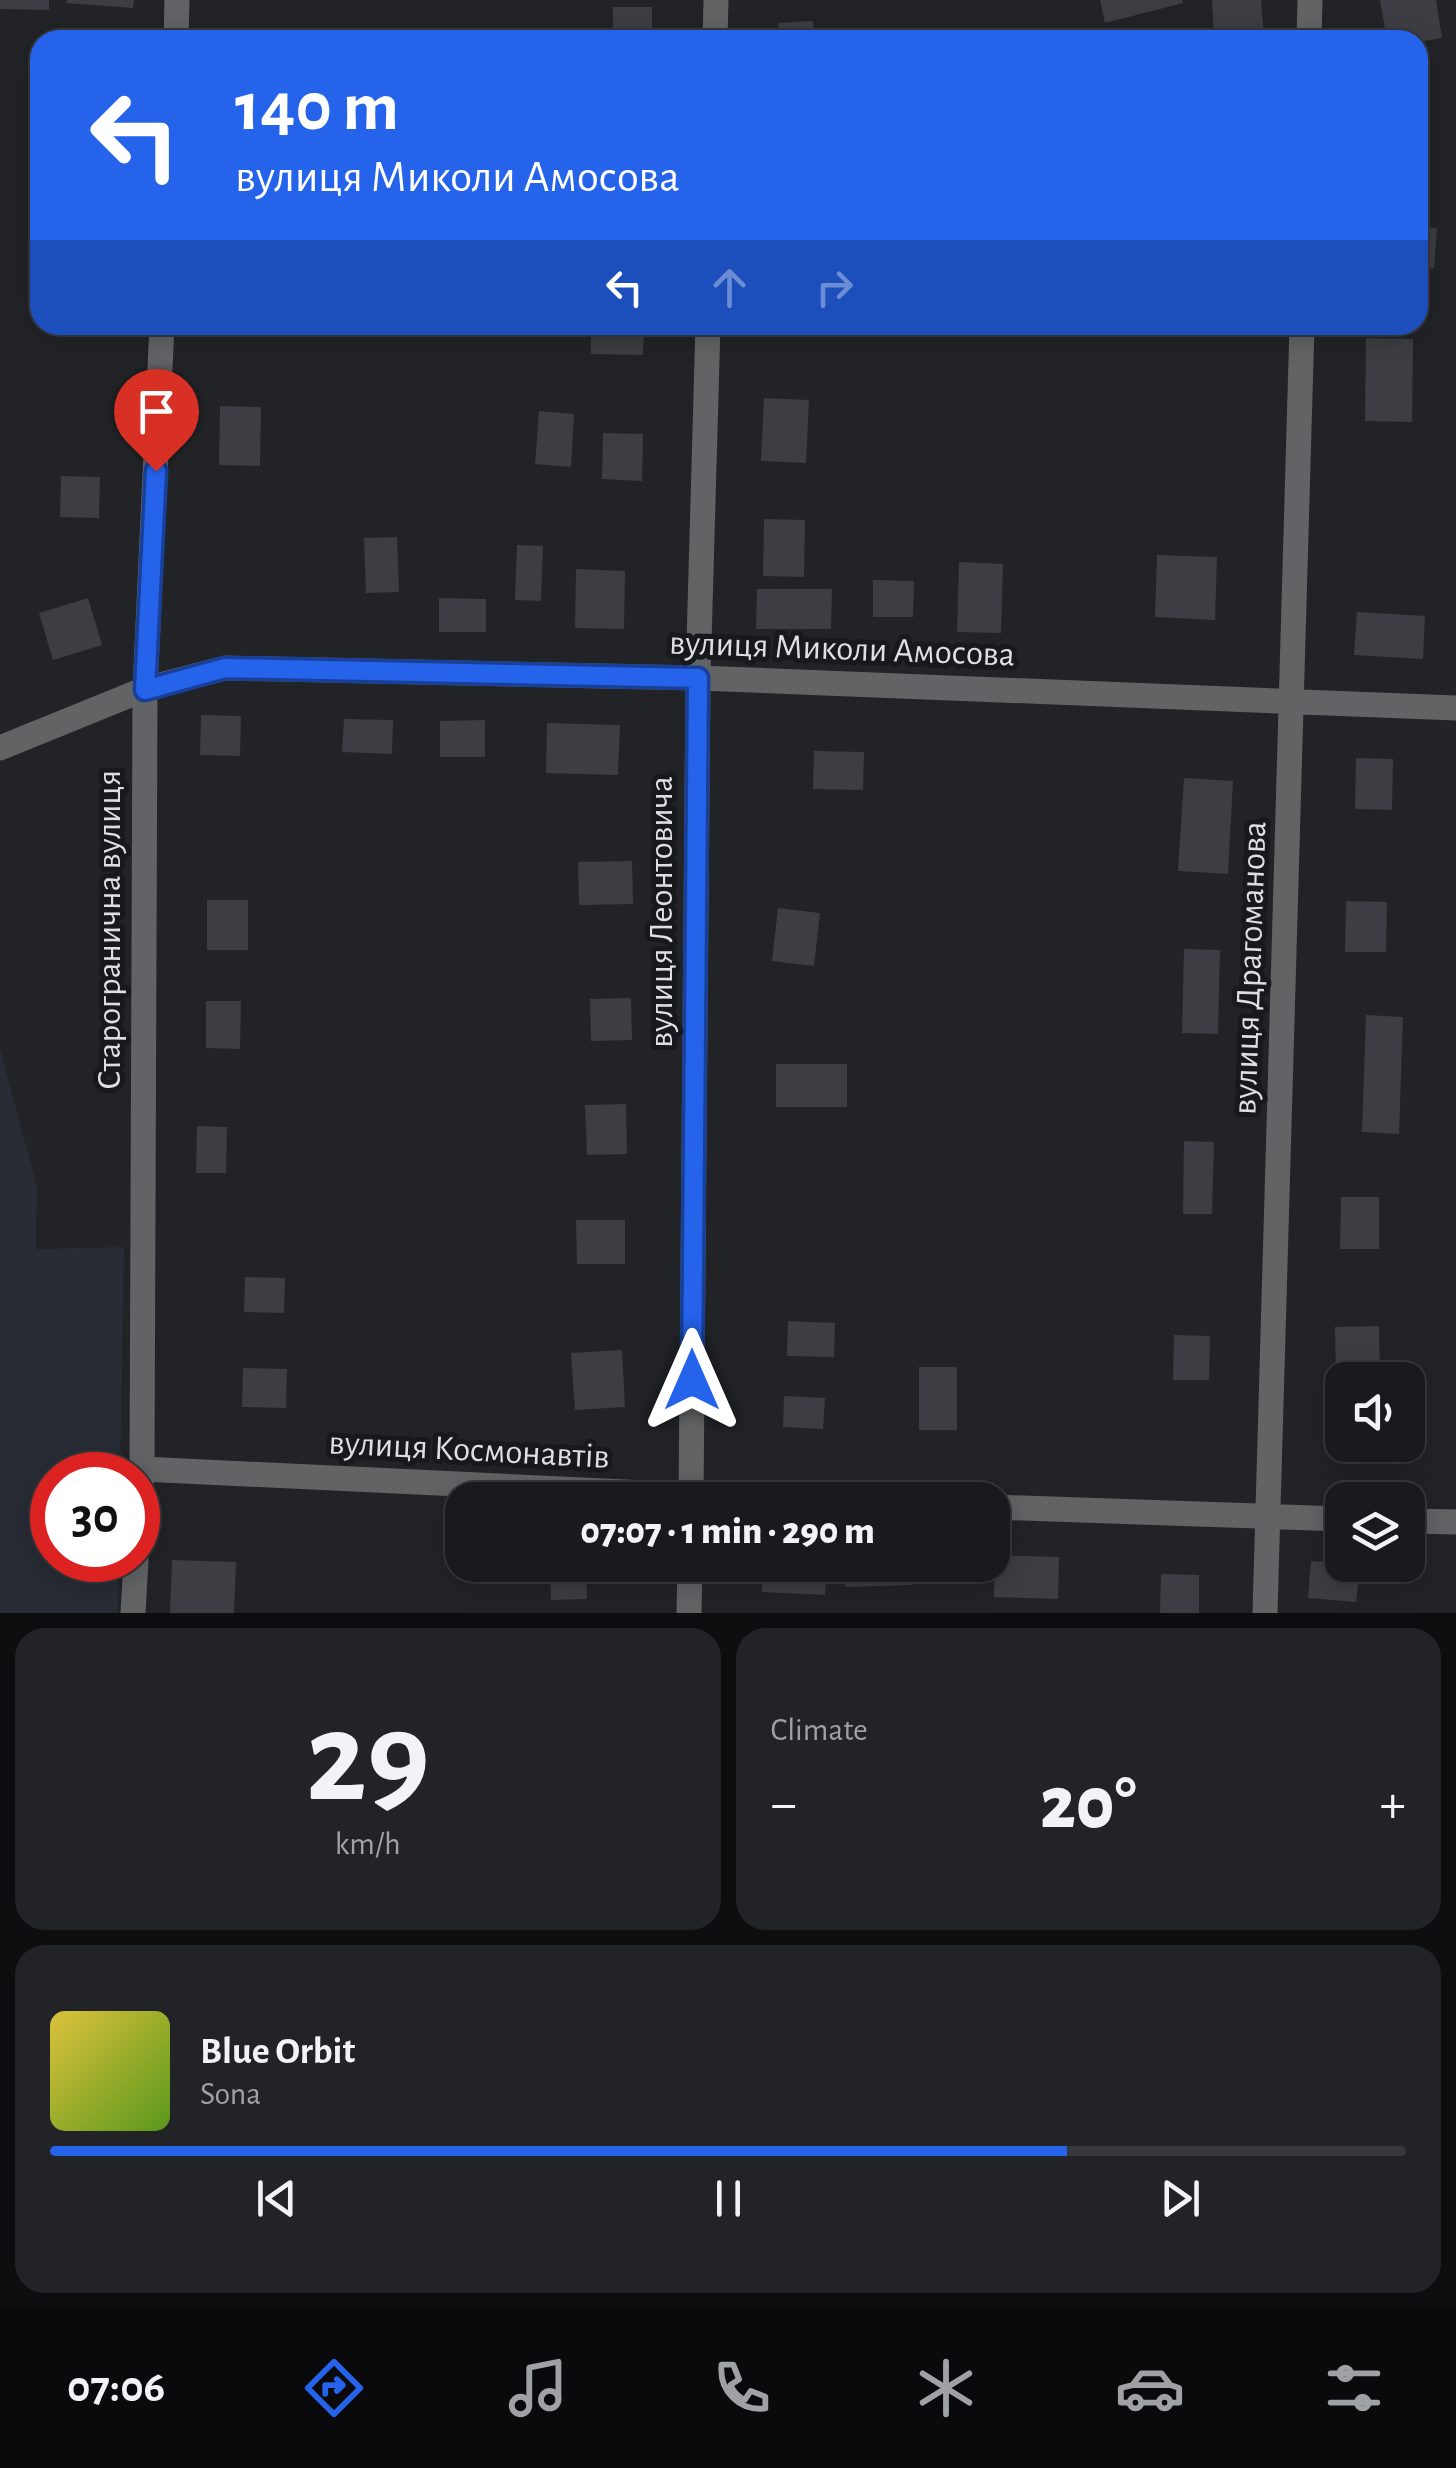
<!DOCTYPE html>
<html lang="en">
<head>
<meta charset="utf-8">
<style>
	body { margin:0; font-family:"Alegreya Sans",sans-serif; background:#222326; color:#f1f3f6; height:100vh; display:flex; flex-direction:column; font-size:38px; white-space:nowrap }
	* { box-sizing:border-box; margin:0 }
	p { font-size:32px; color:#9fa1a4 }
	.icon { flex:none; width:55px; height:55px; fill:none; stroke:currentColor; stroke-width:2; stroke-linecap:round; stroke-linejoin:round }
	.map { position:relative; height:1613px; overflow:hidden }
	.sheet { display:flex; flex-direction:column; gap:15px; padding:15px; background:#0e0e10; flex:1 }
	.sheet>* { flex:none }
	.guide { position:absolute; left:30px; top:30px; width:1398px; height:305px; border-radius:30px; box-shadow:0 5px 25px #0003,0 0 0 2px #37383b; background:#2563eb; color:#fff; overflow:hidden }
	.tools { position:absolute; left:1325px; top:1362px; display:grid; gap:20px }
	.tools a { display:grid; place-items:center; width:100px; height:100px; border-radius:20px; background:#191a1d; box-shadow:0 5px 25px #0003,0 0 0 2px #37383b; font-size:50px }
	.speed { position:absolute; left:30px; top:1452px; display:flex; gap:20px; font-size:50px; font-weight:700; text-align:center }
	.speed>* { display:grid; place-content:center; width:130px; height:130px; border-radius:50%; background:#191a1d; box-shadow:0 5px 25px #0003,0 0 0 2px #37383b; line-height:1 }
	.speed .limit { border:15px solid #d22; background:#fff; color:#111 }
	.pin { position:absolute; display:grid; place-items:center; width:85px; height:85px; color:#fff; margin:-102px -42px; border-radius:50% 50% 50% 0; rotate:-45deg; box-shadow:0 0 10px #0007 }
	.pin .icon { rotate:45deg }
	.me { position:absolute; width:110px; margin:-55px; rotate:0deg; stroke-linejoin:round; filter:drop-shadow(0 0 8px #0008) }
	.turn { display:flex; align-items:center; gap:35px; height:210px; padding:0 40px; font-size:45px }
	.turn .icon { width:130px; height:130px; stroke-width:2.5 }
	.turn b { display:block; font-size:70px; line-height:85px }
	.lanes { display:flex; align-items:center; height:95px; padding:0 40px; background:#0003; justify-content:center; gap:50px; direction:ltr }
	.lanes .off { opacity:.35 }
	.big { font-size:75px; font-weight:800; line-height:1.1 }
	.sheet .widget { flex:1; display:flex; flex-direction:column; justify-content:center; gap:15px; min-width:0; padding:0 35px; border-radius:30px; background:#222326 }
	.sheet .dial { align-items:center; gap:0 }
	.dial b { font-size:130px; line-height:1 }
	.song { display:flex; align-items:center; gap:30px }
	.cover { width:120px; height:120px; border-radius:15px; background:linear-gradient(135deg,hsl(50 70% 55%),hsl(90 70% 35%)) }
	.played { height:10px; border-radius:5px; background:linear-gradient(90deg,#2563eb 75%,#37383b 75%) }
	.keys { display:flex; justify-content:space-around; direction:ltr }
	.heat { display:flex; justify-content:space-between; align-items:center; font-size:55px; direction:ltr }
	.sheet .tiles { flex:1; display:grid; gap:15px; grid-template-columns:1fr 1fr }
	.widget:last-child { grid-column:span 2 }
	.trip { position:absolute; left:445px; top:1482px; width:565px; height:100px; border-radius:30px; background:#191a1d; box-shadow:0 5px 25px #0003,0 0 0 2px #37383b; font-weight:800; line-height:100px; text-align:center }
	.tab-bar { display:flex; height:160px; justify-content:space-around; align-items:center; background:#0a0a0c; color:#9fa1a4 }
	.tab-bar .icon { width:70px; height:70px }
	.tab-bar .active { color:#2563eb }
	.tab-bar b { font-size:45px; color:#f1f3f6 }
	.map>svg:first-child { display:block }
</style>
</head>
<body>
<div class="map">
<svg width="1456" height="1613" viewBox="0 0 1456 1613">
	<rect width="100%" height="100%" fill="#212327"/>
	<path fill="#272c35" d="M0 1049 37 1187 36 1249 124 1247 120 1475H52V1560H119L118 1613H0Z"/>
	<path fill="#3c3e43" d="M0 0H49V10L0 9Z
		M67 0H134L133 8 66 3Z
		M1100 0H1182L1183 3 1105 23Z
		M1212 0H1261L1264 37 1214 40Z
		M1380 0H1436L1442 38 1418 42 1387 40Z
		M613 7H652V40H613Z
		M813 21 814 40H779L778 23Z
		M1418 227 1437 228 1434 268 1418 267Z
		M591 325H644L643 355 591 354Z
		M1366 338 1413 339 1412 422 1365 421Z
		M764 398 809 400 806 463 761 461Z
		M220 406 261 407 260 466 219 465Z
		M539 411 574 414 571 467 535 464Z
		M603 433 643 434 642 481 602 479Z
		M61 476 100 477 99 518 60 517Z
		M764 519 805 520 804 577 763 576Z
		M397 537 399 592 366 593 364 538Z
		M517 545 543 546 541 601 515 600Z
		M1157 555 1217 557 1215 620 1155 617Z
		M959 562 1003 564 1001 633 957 632Z
		M576 569 625 571 624 629 575 628Z
		M873 580 914 581 913 617H873Z
		M757 589H832L831 629H756Z
		M88 598 102 645 53 660 39 613Z
		M439 598 486 599V632H439Z
		M1357 612 1425 616 1423 659 1354 655Z
		M201 715 241 716 240 756 200 755Z
		M344 719 393 720 392 754 342 752Z
		M485 720V757H440V721Z
		M547 723 620 725 618 775 546 773Z
		M814 751 864 752 863 790 813 789Z
		M1356 758 1393 759 1392 810 1355 809Z
		M1184 778 1233 781 1228 874 1178 871Z
		M632 861 633 904 579 905 578 862Z
		M207 900H248V950H207Z
		M1346 901 1387 902 1386 952H1345Z
		M778 908 820 913 814 966 772 961Z
		M1184 949 1220 950 1218 1034 1182 1033Z
		M631 998 632 1040 591 1041 590 999Z
		M206 1001H241L240 1049 206 1048Z
		M1366 1015 1403 1017 1399 1134 1362 1132Z
		M776 1064H847V1107H776Z
		M626 1104 627 1154 587 1155 585 1105Z
		M197 1126 227 1127 226 1173H196Z
		M1184 1141 1214 1142 1212 1214H1183Z
		M1341 1197H1379V1249H1340Z
		M576 1220H625V1264H577Z
		M245 1277 285 1278 284 1313 244 1312Z
		M788 1321 835 1323 834 1357 787 1356Z
		M1379 1326 1380 1374 1336 1375 1335 1327Z
		M1174 1335 1210 1336 1209 1380H1173Z
		M622 1350 625 1407 575 1410 571 1353Z
		M919 1367H957V1430H919Z
		M243 1368 287 1369 286 1408 242 1407Z
		M784 1396 825 1398 823 1429 783 1427Z
		M995 1555 1059 1557 1058 1599 994 1597Z
		M172 1560 236 1562 234 1613H170Z
		M1311 1561 1360 1565 1356 1602 1308 1598Z
		M550 1565H586L587 1599 551 1600Z
		M763 1565H827L825 1595 762 1592Z
		M844 1565H912L913 1585 845 1587Z
		M1161 1574 1199 1575V1613H1160Z"/>
	<g fill="none" stroke-linecap="round" stroke-linejoin="round">
		<path stroke="#626365" stroke-width="25" d="M176 40 177 0
			M715 40 716 0
			M1309 40 1310 0
			M0 748 145 689 225 668 698 678 1456 708
			M142 1469 794 1500
			M691 1500 698 678 708 325
			M992 1507 1342 1519
			M1408 1521 1456 1522
			M138 1535 142 1469 145 689 162 325
			M133 1613 136 1560
			M689 1613 690 1565
			M1265 1613 1302 325"/>
	</g>
	<g fill="none" stroke-linecap="round" stroke-linejoin="round">
		<g stroke="#184099" stroke-width="25">
			<path id="route" d="M156 471 145 690 225 668 698 678 692 1380"/>
		</g>
		<use href="#route" stroke="#2563eb" stroke-width="18"/>
	</g>
	<g text-anchor="middle" dominant-baseline="central" stroke-width="10" stroke-linejoin="round" paint-order="stroke">
		<g font-size="35" fill="#dedfe2" stroke="#17191d">
			<text transform="translate(842 649) rotate(2)">вулиця Миколи Амосова</text>
			<text transform="translate(661 912) rotate(-90)">вулиця Леонтовича</text>
			<text transform="translate(109 930) rotate(-90)">Старогранична вулиця</text>
			<text transform="translate(1250 968) rotate(-88)">вулиця Драгоманова</text>
			<text transform="translate(469 1450) rotate(3)">вулиця Космонавтів</text>
		</g>
	</g>
</svg>
<div class="tools">
<a><svg class="icon" aria-label="sound" viewBox="0 0 24 24"><path d="M4 9h4l5-4v14l-5-4H4zM17 9q2 3 0 6"/></svg></a>
<a><svg class="icon" aria-label="layers" viewBox="0 0 24 24"><path d="M12 4l9 5-9 5-9-5zM3 14l9 5 9-5"/></svg></a>
</div>
<div class="speed"><div class="limit">30</div></div>
<div class="pin" style="left:156px;top:471px;background:#d93025"><svg class="icon" aria-label="arrive" viewBox="0 0 24 24"><path d="M6 21V4h12l-3 4 3 4H6"/></svg></div>
<svg class="me" style="left:692px;top:1380px" viewBox="-20 -20 40 40"><path d="M0-17L14 15 0 8-14 15z" fill="#2563eb" stroke="#fff" stroke-width="4"/></svg>
<div class="trip">07:07 · 1 min · 290 m</div>
<div class="guide">
<div class="turn"><svg class="icon" aria-label="left" viewBox="0 0 24 24"><path d="M17 20v-9H6M10 6l-5 5 5 5"/></svg><div><b>140 m</b>вулиця Миколи Амосова</div></div>
<div class="lanes"><svg class="icon" aria-label="left" viewBox="0 0 24 24"><path d="M17 20v-9H6M10 6l-5 5 5 5"/></svg><svg class="icon off" aria-label="ahead" viewBox="0 0 24 24"><path d="M12 20V5M6 11l6-6 6 6"/></svg><svg class="icon off" aria-label="right" viewBox="0 0 24 24"><path d="M7 20v-9h11M14 6l5 5-5 5"/></svg></div>
</div>
</div>
<section class="sheet">
<div class="tiles">
<div class="widget dial"><b>29</b><p>km/h</p></div>
<div class="widget"><p>Climate</p>
<div class="heat"><a>−</a><b class="big">20°</b><a>+</a></div>
</div>
<div class="widget">
<div class="song"><i class="cover"></i><div><b>Blue Orbit</b><p>Sona</p></div></div>
<div class="played"></div>
<div class="keys"><svg class="icon" aria-label="previous" viewBox="0 0 24 24"><path d="M18 5L8 12l10 7zM5 5v14"/></svg><svg class="icon" aria-label="pause" viewBox="0 0 24 24"><path d="M8 5v14M16 5v14"/></svg><svg class="icon" aria-label="next" viewBox="0 0 24 24"><path d="M6 5l10 7-10 7zM19 5v14"/></svg></div>
</div>
</div>
</section>
<nav class="tab-bar">
<b>07:06</b>
<svg class="icon active" aria-label="directions" viewBox="0 0 24 24"><path d="M12 3l9 9-9 9-9-9zM9 14v-3h6M13 9l2 2-2 2"/></svg>
<svg class="icon" aria-label="music" viewBox="0 0 24 24"><path d="M9 18V5l10-2v13"/><circle cx="6" cy="18" r="3"/><circle cx="16" cy="16" r="3"/></svg>
<svg class="icon" aria-label="phone" viewBox="0 0 24 24"><path d="M5 4h4l2 5-3 2q2 4 5 5l2-3 5 2v4C11 20 4 13 5 4z"/></svg>
<svg class="icon" aria-label="climate" viewBox="0 0 24 24"><path d="M12 3v18M4 7l16 10M4 17L20 7"/></svg>
<svg class="icon" aria-label="car" viewBox="0 0 24 24"><path d="M5 17H2v-5l4-1 3-4h7l3 4 3 1v5h-3M9 17h6M6 11h13"/><circle cx="7" cy="17" r="2"/><circle cx="17" cy="17" r="2"/></svg>
<svg class="icon" aria-label="filters" viewBox="0 0 24 24"><path d="M4 7h16M4 17h16"/><circle cx="9" cy="7" r="2"/><circle cx="15" cy="17" r="2"/></svg>
</nav>
</body>
</html>
